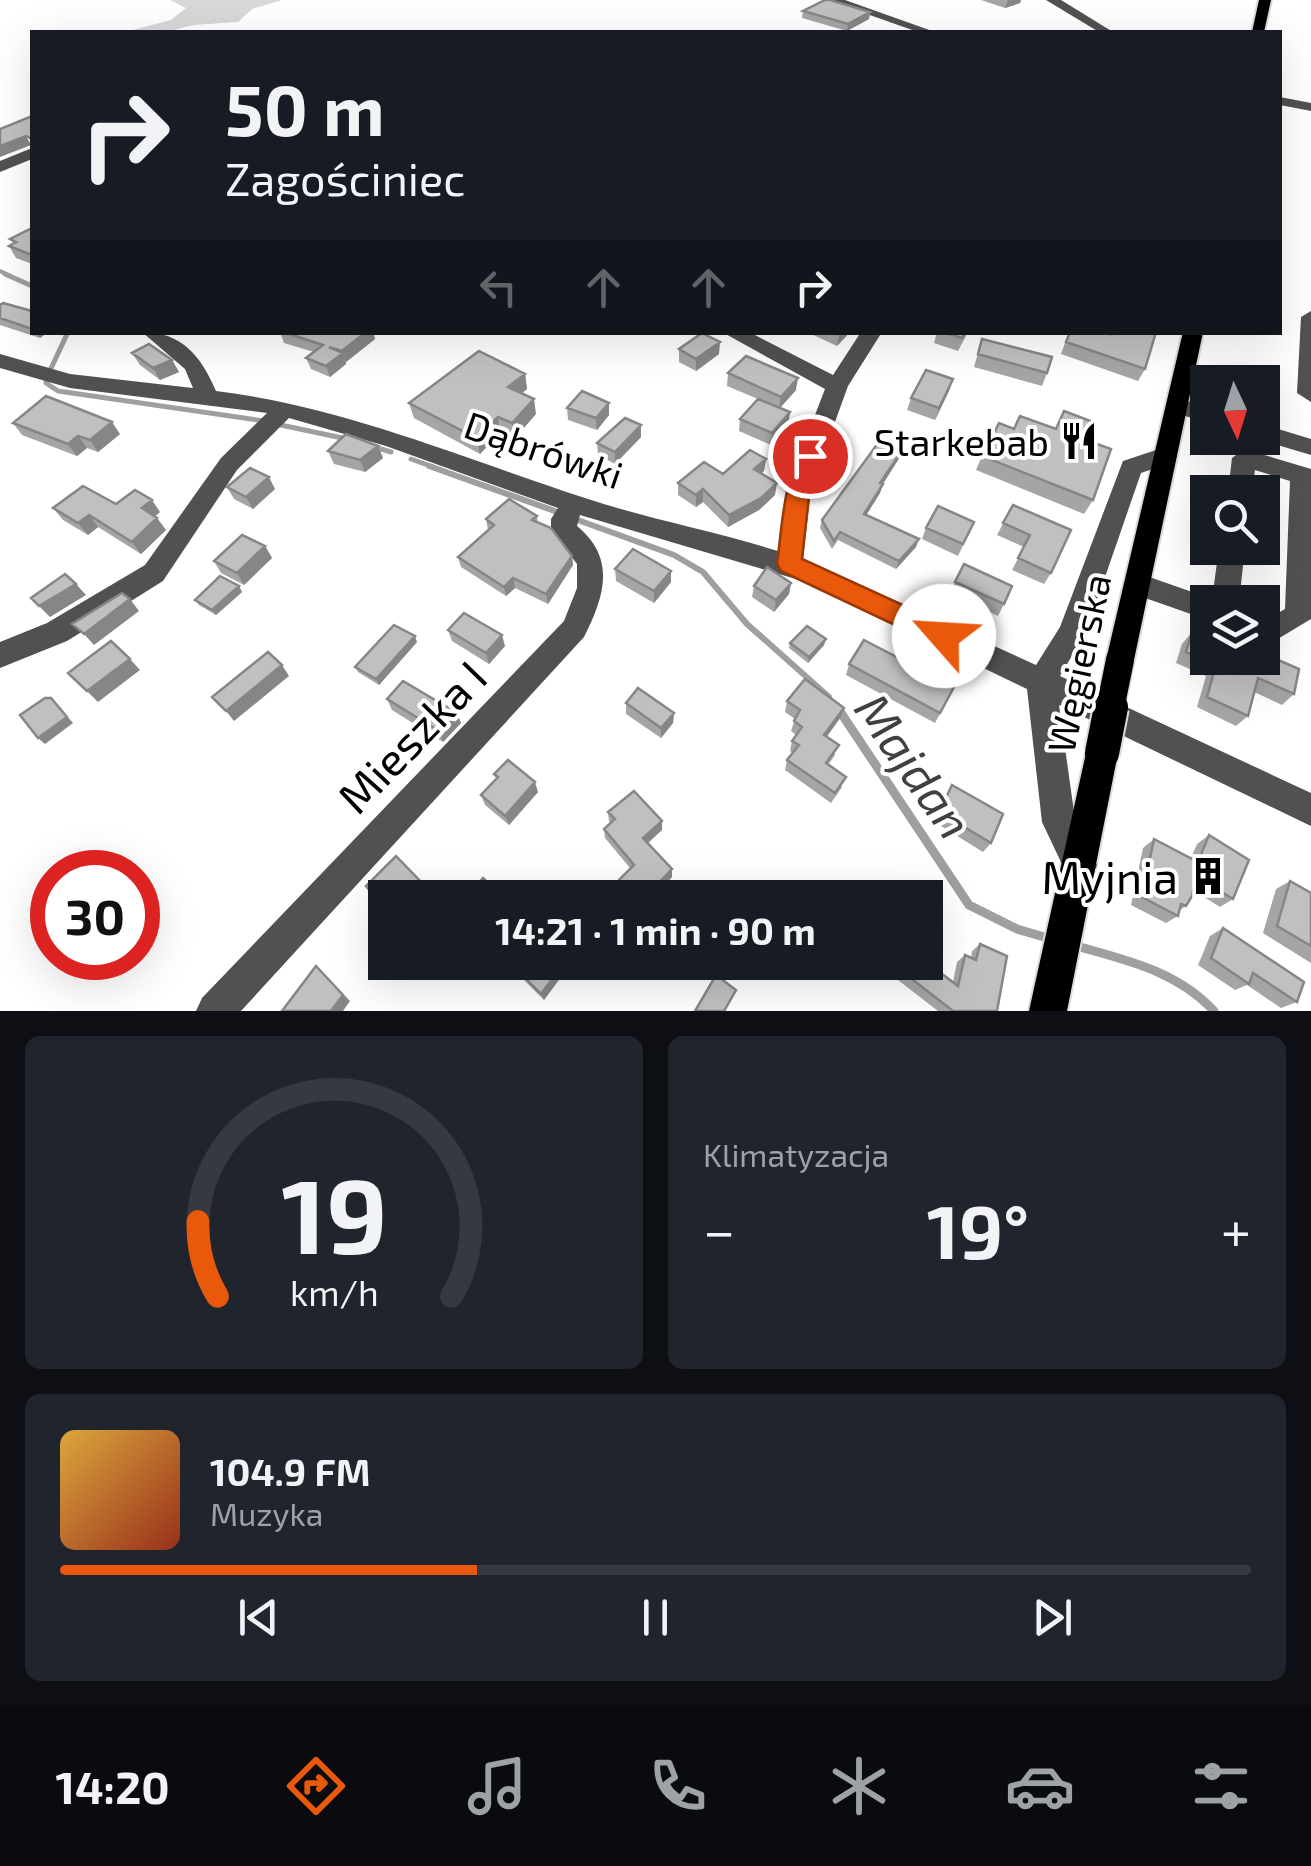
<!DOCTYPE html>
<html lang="pl">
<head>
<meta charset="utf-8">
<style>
	body { margin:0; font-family:"Exo 2",sans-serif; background:#20242c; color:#f1f3f6; height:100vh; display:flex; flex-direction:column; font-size:38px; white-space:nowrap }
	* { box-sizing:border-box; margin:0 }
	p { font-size:32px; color:#9ea1a6 }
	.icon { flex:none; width:55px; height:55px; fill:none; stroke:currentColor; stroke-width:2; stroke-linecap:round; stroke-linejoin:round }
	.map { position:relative; height:1011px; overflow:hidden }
	.side { display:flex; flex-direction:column; gap:25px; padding:25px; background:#0d0f14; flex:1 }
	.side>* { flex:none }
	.banner { position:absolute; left:30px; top:30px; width:1252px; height:305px; border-radius:0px; box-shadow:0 10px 40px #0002; background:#171b24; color:#f1f3f6; overflow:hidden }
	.needle { width:65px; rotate:176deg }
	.buttons { position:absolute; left:1190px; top:365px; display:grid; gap:20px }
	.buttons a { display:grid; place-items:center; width:90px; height:90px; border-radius:0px; background:#171b24; box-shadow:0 10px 40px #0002; font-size:50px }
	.speed { position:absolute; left:30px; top:850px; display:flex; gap:20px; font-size:50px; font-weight:700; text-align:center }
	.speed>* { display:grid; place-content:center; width:130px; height:130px; border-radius:50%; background:#171b24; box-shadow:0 10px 40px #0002; line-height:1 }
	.speed .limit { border:15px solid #d22; background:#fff; color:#111 }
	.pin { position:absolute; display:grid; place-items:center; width:85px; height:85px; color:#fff; margin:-42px; border:5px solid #fff; border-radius:50%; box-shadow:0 2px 10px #0007 }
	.me { position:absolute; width:110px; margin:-55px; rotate:296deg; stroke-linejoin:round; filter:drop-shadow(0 0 8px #0008) }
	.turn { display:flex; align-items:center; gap:35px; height:210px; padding:0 30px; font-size:45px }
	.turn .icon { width:130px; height:130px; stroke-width:2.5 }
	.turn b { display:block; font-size:70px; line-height:85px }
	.lanes { display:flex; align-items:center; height:95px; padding:0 30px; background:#0003; justify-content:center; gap:50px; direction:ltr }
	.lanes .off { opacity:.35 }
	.big { font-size:75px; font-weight:700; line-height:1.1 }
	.side .widget { flex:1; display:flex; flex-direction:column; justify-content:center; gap:15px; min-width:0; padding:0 35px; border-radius:15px; background:#20242c }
	.side .dial { align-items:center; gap:0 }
	.dial svg { height:260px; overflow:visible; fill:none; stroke:#363941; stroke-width:7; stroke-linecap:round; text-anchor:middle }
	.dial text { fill:#f1f3f6; stroke:none }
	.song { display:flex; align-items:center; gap:30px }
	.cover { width:120px; height:120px; border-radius:15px; background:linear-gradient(135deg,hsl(40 70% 55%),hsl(10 70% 35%)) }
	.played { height:10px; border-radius:5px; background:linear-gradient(90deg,#ea580c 35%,#363941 35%) }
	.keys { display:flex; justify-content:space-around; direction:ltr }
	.heat { display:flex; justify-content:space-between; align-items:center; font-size:55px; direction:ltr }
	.side .tiles { flex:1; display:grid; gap:25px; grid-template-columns:1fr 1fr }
	.widget:last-child { grid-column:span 2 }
	.trip { position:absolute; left:368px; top:880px; width:575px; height:100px; border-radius:0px; background:#171b24; box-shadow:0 10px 40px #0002; font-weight:700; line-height:100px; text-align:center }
	.tabs { display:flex; height:160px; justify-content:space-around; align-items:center; background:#090b0e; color:#9ea1a6 }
	.tabs .icon { width:70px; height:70px }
	.tabs .on { color:#ea580c }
	.tabs b { font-size:45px; color:#f1f3f6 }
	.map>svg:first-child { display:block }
</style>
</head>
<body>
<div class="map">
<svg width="1311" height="1011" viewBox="0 0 1311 1011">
	<rect width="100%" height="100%" fill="#fff"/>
	<path fill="#d8d8d8" d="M170 0H282L252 9 238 22 193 25 166 32H125L171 20 186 8Z"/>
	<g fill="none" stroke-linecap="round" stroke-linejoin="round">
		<path stroke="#9f9f9f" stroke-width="4" d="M0 271 11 276"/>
		<path stroke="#9f9f9f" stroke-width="5" d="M5 274 32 286
			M68 332 47 377 46 383 58 391 264 421
			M276 424 347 439
			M374 447 391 452
			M411 459 436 468"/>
		<path stroke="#9f9f9f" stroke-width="6" d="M429 466 563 514
			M575 519 674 555 703 572 747 624 829 697"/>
		<path stroke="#9f9f9f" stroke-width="9" d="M837 707 969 905 1017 929 1051 939
			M1073 945C1125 960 1176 970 1214 1011"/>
		<g stroke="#dbdbdb" stroke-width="4">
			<path id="major" d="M1259 0H1271L1264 32H1252Z
				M1183 332H1203L1134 660 1130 669 1120 673 1110 669 1106 660Z
				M1102 738 1113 743 1118 753 1067 1011H1029L1086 753 1091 743Z"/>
		</g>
		<path fill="#515151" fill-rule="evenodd" d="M827 0H845L935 32H918Z
			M1046 0H1061L1113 32H1099Z
			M1280 97 1311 103V111L1280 105Z
			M32 148V159L0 172V161Z
			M1311 311V402L1297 393 1301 317Z
			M142 332C182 332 201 356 216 391 345 407 462 458 585 498 648 519 714 531 778 551L787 488 825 389 722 332H749L833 375 861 332H882L848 386 811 488 803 559 1036 665 1060 627 1123 461 1165 447 1173 450 1177 456 1173 462 1141 473 1086 632 1060 676 1311 793V826L1059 705 1075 819 1097 865 1092 877 1080 882 1068 877 1042 822 1027 689 806 582 580 515 577 526C617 559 604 597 584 637L241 1011H196L202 998 564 621 577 588V564L551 530V519L558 508 386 446 289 418 237 470 163 581 67 641 0 668V642L47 623 145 565 221 458 267 413 70 388 0 368V354L70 374 193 388 185 369Z
			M1177 398 1208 407V423L1169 411 1166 406Z
			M1262 424 1311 439V455L1254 438H1262Z
			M1244 449 1311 469V619L1271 643 1262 640V616L1269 618 1285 609 1290 481 1255 470 1252 492H1228L1232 458Z
			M1219 548H1245L1239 602H1208V620L1128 592 1125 584 1128 576 1138 573 1212 599Z"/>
		<use href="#major" fill="#000" fill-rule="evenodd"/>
		<g stroke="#dbdbdb" stroke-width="31" stroke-linecap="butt">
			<path id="major-bridge-far1" d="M1110 709 1120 660"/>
		</g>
		<g stroke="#dbdbdb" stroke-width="38" stroke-linecap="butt">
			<path id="major-bridge" d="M1102 753 1111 707"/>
		</g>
		<use href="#major-bridge-far1" stroke="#000" stroke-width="28"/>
		<use href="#major-bridge" stroke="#000" stroke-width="34"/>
	</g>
	<path fill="#a5a5a5" d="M981 0H1021L1020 3 1005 8Z
		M803 11 870 12 869 19 847 31 802 18Z
		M32 228V264L16 258 9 246 13 243 10 239Z
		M0 305 32 311V332H48L40 338 0 325Z
		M280 332H373L375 339 346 362V364L330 377 311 369 306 358 314 352 284 343Z
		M807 332H850L837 346Z
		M937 332H968L958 351 934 343Z
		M1069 332 1110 334 1156 332 1145 369 1138 381 1061 354Z
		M982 339 1047 373 1042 386 974 367Z
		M679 349 719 354 696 371 679 362Z
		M132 353 172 360 179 372 160 380 140 365Z
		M728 373 796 390 780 408 790 412 788 425 771 445 739 431 740 419 758 399 727 386Z
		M525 374 527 389 522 393 536 414 514 439 500 433 480 454 414 418 409 403Z
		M949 391 935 420 907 410 911 398Z
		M609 403V415L597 430 568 420 567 408Z
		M13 423 120 434 98 452 87 448 77 456 22 435Z
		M1014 429 1086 440 1093 500 1084 514 976 470 982 456Z
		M641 437 615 464 598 455 597 443Z
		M378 446 383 458 365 472 334 464 328 451Z
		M903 449 900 457 882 484 880 493 866 515 916 547 896 569 838 540 832 549 820 528 822 520Z
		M766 459 764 471 761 473 775 495 759 510 728 527 703 502 696 507 678 495V483L723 474Z
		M227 487 275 489 253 509 234 499Z
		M116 504 160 512 155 516 166 530 141 554 98 527 88 535 63 520 53 508Z
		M1013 505 1051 573 1044 584 1012 570 1024 547 997 535Z
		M537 516 538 522 572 556 573 565 548 604 515 588 506 596 461 567 458 557 488 530 486 519Z
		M974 522 958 556 922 539 926 528Z
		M265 546 272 558 244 585 221 573 214 561Z
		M964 564 1004 604 998 616 950 593Z
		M615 569 671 571V582L654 603 616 581Z
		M791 583 789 594 774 612 752 597 754 586Z
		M239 586 242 592 216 615 199 605 195 600Z
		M448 630 505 646 489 664 452 641Z
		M1192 632 1208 658H1262L1294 694 1282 705 1254 692 1248 716 1236 726 1197 707 1206 676 1176 663 1182 644Z
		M826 639 824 645 808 663 789 648 790 643Z
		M417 642 379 685 358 672 355 667Z
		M849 664 954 687 935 723 846 675Z
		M387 699 457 713 461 723 443 742 392 710Z
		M787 701 840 718 827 736 835 755 828 765 842 787 831 803 785 770 787 760 793 753 790 751 792 741 796 735 791 731 795 719 785 712Z
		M626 703 674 713 673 723 661 738 626 714Z
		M494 774 538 792 509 825 485 805 481 795 496 779Z
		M952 785 991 843 983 852 933 821Z
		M608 812 662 821V830L648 843 672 869V877L652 898H620L616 892 615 884 630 868 605 838 604 829 611 823 609 821Z
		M1209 835 1233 899 1220 907 1193 890 1186 906 1180 910 1178 916 1166 923 1131 905 1143 848 1154 839 1191 858 1197 844Z
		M1290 881 1311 893V963L1263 933 1276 889Z
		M1223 928 1297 1002 1281 1008 1247 985 1235 990 1198 965 1210 936Z
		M980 944 997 1011H938L898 980 908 962H925L953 982 957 962 965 955 971 958 972 951Z
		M509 962H572L544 1000 512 968Z"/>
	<path fill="#868686" d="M1008 0H1021L1020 3 1005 8Z
		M870 12 869 19 847 31 848 24Z
		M26 136 31 145 0 157V146Z
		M36 332H48L40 338Z
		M366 332H373L375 339 346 362 342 351Z
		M842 332H850L837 346 839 335Z
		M720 342 719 354 696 371V359Z
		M343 353 346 364 330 377 326 366Z
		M172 360 179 372 160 380 153 368Z
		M525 374 527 389 511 402 508 387Z
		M798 378 796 390 779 409 781 397Z
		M953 379 949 391 935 420 939 408Z
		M534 399 536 414 514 439 512 423Z
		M609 403V415L597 430 596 418Z
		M790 412 788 425 771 445 772 433Z
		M498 417 500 433 480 454 476 438Z
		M112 422 120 434 98 452 90 440Z
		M641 425V437L615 464V452Z
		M78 436 87 448 77 456 68 444Z
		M378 446 383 458 365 472 360 460Z
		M903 449 900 457 878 492 880 483Z
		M766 459 764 471 753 481 754 469Z
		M269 477 275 489 253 509 246 497Z
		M777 483 775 495 759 510 728 527 729 515Z
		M883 484 880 493 862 522 864 514Z
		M703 489V502L696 507V495Z
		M152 500 160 512 150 520 142 508Z
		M89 515 98 527 88 535 78 523Z
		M157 518 166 530 141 554 132 542Z
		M919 539 916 547 896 569 899 561Z
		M265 546 272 558 244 585 237 573Z
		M572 556 573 565 548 604 546 594Z
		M671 571V582L654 603V591Z
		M513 578 515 588 506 596 504 587Z
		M791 583 789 594 774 612 776 600Z
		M76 584 86 595 50 617 39 606Z
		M239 586 242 592 216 615 212 610Z
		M130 599 139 611 94 645 84 634Z
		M502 635 505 646 489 664 486 653Z
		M415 636 417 642 379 685 376 679Z
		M826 639 824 645 808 663 809 657Z
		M130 659 140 670 98 702 87 691Z
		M282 665 289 676 234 721 226 711Z
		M51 698 73 723 45 744 38 738Z
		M844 708 840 718 821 745 824 735Z
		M457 713 461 723 443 742 439 731Z
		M674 713 673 723 661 738V728Z
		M535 782 538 792 509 825 505 816Z
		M662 821V830L643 847V838Z
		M672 869V877L652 898H644Z
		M424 885 429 893 424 898H411Z
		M565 962H572L544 1000 541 994Z
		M316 966 350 1001 343 1011H331Z"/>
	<path fill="#c0c0c0" stroke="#868686" stroke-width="2.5" d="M825 0H830L870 12 848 24 803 11Z
		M32 116V139L26 136 0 146V129Z
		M32 228V255L9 246 16 242 10 239Z
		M3 303 32 311V329L0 318V305Z
		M283 332H366L342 351 329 347 343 353 326 366 306 358 323 345Z
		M943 332H966L962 338Z
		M1070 332H1105L1111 334V332H1156L1145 369 1066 342Z
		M702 333 720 342 696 359 679 349Z
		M982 339 1052 357 1047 373 978 354Z
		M149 344 172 360 153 368 132 353Z
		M479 351 525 374 508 387 534 399 512 423 498 417 476 438 409 403Z
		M746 356 798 378 781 397 728 373Z
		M926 370 953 379 939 408 911 398Z
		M582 391 609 403 596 418 567 408Z
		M46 396 112 422 90 440 78 436 68 444 13 423Z
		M758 399 790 412 772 433 740 419Z
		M1064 411 1093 422 1086 440 1111 449 1093 500 982 456 999 423 1014 429 1020 416 1056 429Z
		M625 418 641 425 615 452 597 443Z
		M346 434 378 446 360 460 328 451Z
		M881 439 903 449 880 483 883 484 864 514 919 539 899 561 840 532 834 541 822 520Z
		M750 450 766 459 754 469 777 483 761 498 729 515 703 489 696 495 678 483 704 462 723 474Z
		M250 468 269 477 246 497 227 487Z
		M83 486 116 504 135 490 152 500 142 508 157 518 132 542 89 515 78 523 53 508Z
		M509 499 537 516 532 520 551 528 572 556 546 594 513 578 504 587 458 557 494 525 486 519Z
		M1013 505 1071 530 1051 573 1018 558 1030 535 1003 523Z
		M938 506 974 522 963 544 926 528Z
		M242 535 265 546 237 573 214 561Z
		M633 549 671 571 654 591 615 569Z
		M964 564 1012 586 1004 604 955 582Z
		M767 567 791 583 776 600 754 586Z
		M65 574 76 584 39 606 31 598Z
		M220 576 239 586 212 610 195 600Z
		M122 593 130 599 84 634 72 624Z
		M464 613 502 635 486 653 448 630Z
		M394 625 415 636 376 679 355 667Z
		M807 626 826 639 809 657 790 643Z
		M1192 632 1208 639V658H1249L1254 660 1255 658H1262V653L1299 669 1294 694 1258 678 1248 716 1207 697 1216 665 1186 652Z
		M864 640 954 687 940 713 849 664Z
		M111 641 130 659 87 691 68 673Z
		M268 652 282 665 226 711 212 697Z
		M805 679 844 708 824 735 839 745 826 763 846 777 835 793 787 760 799 745 792 741 802 727 794 721 800 710 787 701Z
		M403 681 457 713 439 731 387 699Z
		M638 688 674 713 661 728 626 703Z
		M45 698H51L67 717 38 738 20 715Z
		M508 760 535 782 505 816 481 795 498 777 494 774Z
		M952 785 1003 814 991 843 939 812Z
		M634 791 662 821 643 838 672 869 644 898H627L615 884 634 865 604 829 615 819 608 812Z
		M1209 835 1249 860 1233 899 1196 876 1192 896 1186 906 1181 904 1178 916 1142 897 1154 839 1198 862Z
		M396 856 424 885 411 898H385V909L366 886Z
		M483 878 496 890 490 898H466Z
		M1290 881 1311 893V946L1277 926Z
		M1223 928 1304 982 1297 1002 1253 973 1249 984 1211 958Z
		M980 944 1007 956 997 1011H953L904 973 910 962H925V961L958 986 965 955 976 960Z
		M509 962H565L541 994Z
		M316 966 343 995 331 1011H282Z
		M716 975 736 990 724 1011H695Z"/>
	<path fill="#ea580c" stroke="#983908" stroke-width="2.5" d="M810 449 821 456 810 488 802 559 953 628 957 636 953 644 944 647 935 644 781 571 777 564C781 539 784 457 810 449Z"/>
	<defs>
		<g id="restaurant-bare" transform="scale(3)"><path d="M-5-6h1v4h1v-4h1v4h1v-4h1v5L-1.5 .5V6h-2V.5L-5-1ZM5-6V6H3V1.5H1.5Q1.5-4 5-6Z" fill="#000" stroke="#fff" stroke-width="2.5" paint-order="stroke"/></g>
		<g id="building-bare" transform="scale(3)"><path d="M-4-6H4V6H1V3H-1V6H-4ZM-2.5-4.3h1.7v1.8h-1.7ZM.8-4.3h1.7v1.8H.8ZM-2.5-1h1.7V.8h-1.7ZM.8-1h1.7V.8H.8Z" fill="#000" stroke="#fff" stroke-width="2.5" paint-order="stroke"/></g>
	</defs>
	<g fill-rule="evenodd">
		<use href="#restaurant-bare" x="1079" y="441"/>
		<use href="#building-bare" x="1208" y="876"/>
	</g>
	<g text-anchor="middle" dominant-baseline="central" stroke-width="8" stroke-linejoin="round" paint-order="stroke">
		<g font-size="38" fill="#000" stroke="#fff" text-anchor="end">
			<text x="1049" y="441">Starkebab</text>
		</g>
		<g font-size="38" fill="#000" stroke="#fff">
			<text transform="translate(544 449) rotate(19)">Dąbrówki</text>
			<text transform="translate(1078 663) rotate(-78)">Węgierska</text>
		</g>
		<g font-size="45" fill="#000" stroke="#fff">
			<text transform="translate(411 736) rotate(-46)">Mieszka I</text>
		</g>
		<g font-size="45" fill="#000" stroke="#fff" text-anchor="end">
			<text x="1178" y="876">Myjnia</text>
		</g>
		<g font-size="48" font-style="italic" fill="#404040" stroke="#fff">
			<text transform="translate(915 765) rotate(55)">Majdan</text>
		</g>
	</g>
</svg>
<div class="buttons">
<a><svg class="needle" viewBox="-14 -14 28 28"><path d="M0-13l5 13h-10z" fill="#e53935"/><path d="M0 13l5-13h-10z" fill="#9ea1a6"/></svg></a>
<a><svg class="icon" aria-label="search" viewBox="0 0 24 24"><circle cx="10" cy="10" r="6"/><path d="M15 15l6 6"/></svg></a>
<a><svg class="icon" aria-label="layers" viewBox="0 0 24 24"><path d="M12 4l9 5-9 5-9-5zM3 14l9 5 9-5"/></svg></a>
</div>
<div class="speed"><div class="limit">30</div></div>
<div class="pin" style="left:810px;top:456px;background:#d93025"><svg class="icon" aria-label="arrive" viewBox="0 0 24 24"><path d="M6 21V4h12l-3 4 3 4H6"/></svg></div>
<svg class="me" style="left:944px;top:636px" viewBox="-20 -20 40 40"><circle r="19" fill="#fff"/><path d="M0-13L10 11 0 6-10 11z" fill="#ea580c"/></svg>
<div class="trip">14:21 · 1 min · 90 m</div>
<div class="banner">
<div class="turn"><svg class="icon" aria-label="right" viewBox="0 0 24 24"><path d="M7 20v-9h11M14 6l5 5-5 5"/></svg><div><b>50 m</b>Zagościniec</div></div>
<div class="lanes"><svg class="icon off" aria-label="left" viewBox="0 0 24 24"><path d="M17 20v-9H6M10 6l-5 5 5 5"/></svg><svg class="icon off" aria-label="ahead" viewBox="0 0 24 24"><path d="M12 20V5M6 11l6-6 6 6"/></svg><svg class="icon off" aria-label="ahead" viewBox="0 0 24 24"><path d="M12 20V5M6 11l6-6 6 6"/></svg><svg class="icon" aria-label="right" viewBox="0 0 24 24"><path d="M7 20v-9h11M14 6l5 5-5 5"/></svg></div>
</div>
</div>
<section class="side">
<div class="tiles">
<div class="widget dial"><svg viewBox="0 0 100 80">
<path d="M14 69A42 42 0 1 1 86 69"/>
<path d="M14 69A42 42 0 0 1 8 46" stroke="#ea580c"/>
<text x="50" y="56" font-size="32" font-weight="700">19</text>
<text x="50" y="72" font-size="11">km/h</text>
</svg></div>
<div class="widget"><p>Klimatyzacja</p>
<div class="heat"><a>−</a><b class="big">19°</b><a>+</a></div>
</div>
<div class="widget">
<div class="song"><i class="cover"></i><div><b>104.9 FM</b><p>Muzyka</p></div></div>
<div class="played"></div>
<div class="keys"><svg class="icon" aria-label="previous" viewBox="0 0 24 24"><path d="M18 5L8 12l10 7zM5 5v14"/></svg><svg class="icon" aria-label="pause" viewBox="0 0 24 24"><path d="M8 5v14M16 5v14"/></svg><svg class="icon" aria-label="next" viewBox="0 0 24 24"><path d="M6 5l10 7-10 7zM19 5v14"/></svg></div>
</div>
</div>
</section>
<nav class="tabs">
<b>14:20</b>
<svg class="icon on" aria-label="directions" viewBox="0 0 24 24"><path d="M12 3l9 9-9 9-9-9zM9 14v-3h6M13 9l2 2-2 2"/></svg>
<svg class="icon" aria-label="music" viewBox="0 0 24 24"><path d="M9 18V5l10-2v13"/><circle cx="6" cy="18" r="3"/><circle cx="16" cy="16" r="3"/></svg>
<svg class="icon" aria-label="phone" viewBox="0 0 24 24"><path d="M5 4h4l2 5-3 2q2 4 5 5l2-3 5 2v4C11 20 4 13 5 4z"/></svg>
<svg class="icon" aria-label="climate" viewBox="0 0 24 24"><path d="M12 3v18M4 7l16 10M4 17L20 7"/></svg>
<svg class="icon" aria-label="car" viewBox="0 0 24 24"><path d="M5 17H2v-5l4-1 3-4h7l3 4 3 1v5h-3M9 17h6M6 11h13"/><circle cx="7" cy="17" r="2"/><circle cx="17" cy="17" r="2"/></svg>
<svg class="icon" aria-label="filters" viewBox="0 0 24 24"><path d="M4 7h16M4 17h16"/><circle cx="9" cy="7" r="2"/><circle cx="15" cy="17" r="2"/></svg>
</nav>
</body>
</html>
